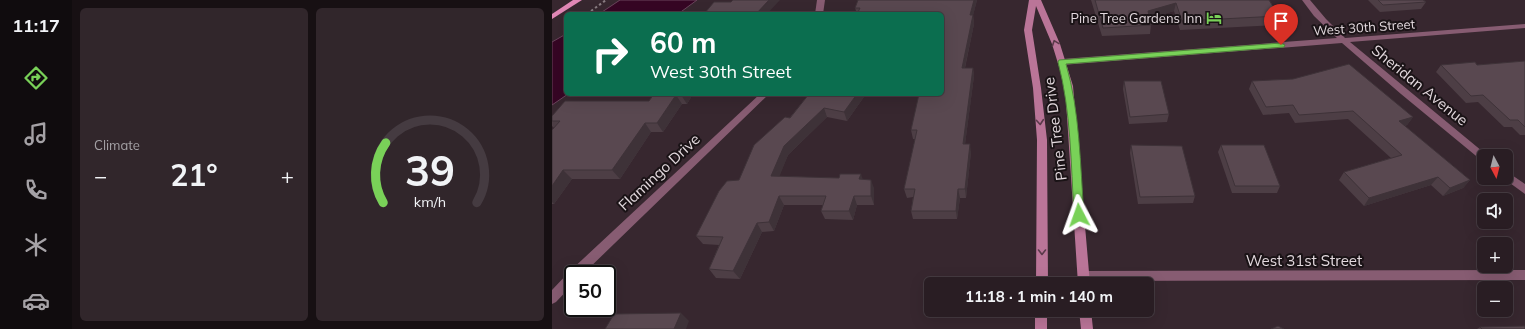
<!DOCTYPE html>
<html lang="en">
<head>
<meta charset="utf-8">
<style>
	body { margin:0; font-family:Mulish,sans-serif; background:#31262b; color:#f1f3f6; height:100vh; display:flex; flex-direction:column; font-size:15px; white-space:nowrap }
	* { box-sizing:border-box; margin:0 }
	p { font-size:13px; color:#a5a2a6 }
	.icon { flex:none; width:22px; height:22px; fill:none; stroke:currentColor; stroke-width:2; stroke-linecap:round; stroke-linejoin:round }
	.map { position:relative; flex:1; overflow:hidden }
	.drawer { display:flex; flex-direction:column; gap:8px; padding:8px; background:#171013; width:480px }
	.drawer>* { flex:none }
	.top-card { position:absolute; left:12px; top:12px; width:380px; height:84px; border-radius:6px; box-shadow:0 4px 16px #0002,0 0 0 1px #453b41; background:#0b6e4f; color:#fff; overflow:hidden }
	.needle { width:26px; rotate:173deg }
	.tools { position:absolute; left:925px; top:149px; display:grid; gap:8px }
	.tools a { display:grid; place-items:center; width:36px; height:36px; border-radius:6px; background:#291d23; box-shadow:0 4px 16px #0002,0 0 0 1px #453b41; font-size:20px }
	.speed { position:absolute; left:12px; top:265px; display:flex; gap:8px; font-size:20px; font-weight:700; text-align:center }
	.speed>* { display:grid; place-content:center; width:52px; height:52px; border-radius:50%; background:#291d23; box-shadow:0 4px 16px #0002,0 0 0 1px #453b41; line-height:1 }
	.speed .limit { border:2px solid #111; border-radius:6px; background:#fff; color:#111 }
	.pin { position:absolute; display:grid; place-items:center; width:34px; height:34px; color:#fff; margin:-41px -17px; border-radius:50% 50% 50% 0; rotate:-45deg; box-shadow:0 0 4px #0007 }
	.pin .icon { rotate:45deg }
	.me { position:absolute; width:44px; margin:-22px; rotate:356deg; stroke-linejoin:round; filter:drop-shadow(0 0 3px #0008) }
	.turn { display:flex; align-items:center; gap:14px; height:84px; padding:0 20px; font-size:18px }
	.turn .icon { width:52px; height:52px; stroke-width:2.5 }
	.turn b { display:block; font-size:28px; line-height:34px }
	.big { font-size:30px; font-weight:700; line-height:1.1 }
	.drawer .card { flex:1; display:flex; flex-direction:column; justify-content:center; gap:6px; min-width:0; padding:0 14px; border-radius:6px; background:#31262b }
	.drawer .dial { align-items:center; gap:0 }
	.dial svg { height:104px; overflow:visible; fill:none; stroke:#453b41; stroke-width:7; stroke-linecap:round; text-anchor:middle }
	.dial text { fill:#f1f3f6; stroke:none }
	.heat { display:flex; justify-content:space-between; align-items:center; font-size:22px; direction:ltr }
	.drawer .tiles { flex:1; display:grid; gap:8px; grid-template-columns:repeat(2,1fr) }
	.trip { position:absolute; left:372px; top:277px; width:230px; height:40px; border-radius:6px; background:#291d23; box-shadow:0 4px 16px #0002,0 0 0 1px #453b41; font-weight:700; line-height:40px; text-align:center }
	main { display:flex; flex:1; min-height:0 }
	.tabs { display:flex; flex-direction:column; width:72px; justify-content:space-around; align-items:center; background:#100c0e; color:#a5a2a6 }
	.tabs .icon { width:28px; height:28px }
	.tabs .current { color:#79d158 }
	.tabs b { font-size:18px; color:#f1f3f6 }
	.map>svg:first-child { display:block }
</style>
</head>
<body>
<main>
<nav class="tabs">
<b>11:17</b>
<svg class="icon current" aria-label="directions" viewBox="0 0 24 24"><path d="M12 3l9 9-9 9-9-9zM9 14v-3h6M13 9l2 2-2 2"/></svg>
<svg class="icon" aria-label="music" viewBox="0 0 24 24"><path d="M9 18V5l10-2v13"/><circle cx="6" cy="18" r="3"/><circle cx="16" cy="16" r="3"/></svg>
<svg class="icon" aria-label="phone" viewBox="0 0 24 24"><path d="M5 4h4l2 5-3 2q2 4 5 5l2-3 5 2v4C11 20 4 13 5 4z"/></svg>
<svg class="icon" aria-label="climate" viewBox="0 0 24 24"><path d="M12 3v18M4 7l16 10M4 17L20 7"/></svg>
<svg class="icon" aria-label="car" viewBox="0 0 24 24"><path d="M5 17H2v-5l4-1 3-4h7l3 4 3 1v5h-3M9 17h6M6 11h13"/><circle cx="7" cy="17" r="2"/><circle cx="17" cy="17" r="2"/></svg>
</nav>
<section class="drawer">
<div class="tiles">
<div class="card"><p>Climate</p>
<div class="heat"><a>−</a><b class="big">21°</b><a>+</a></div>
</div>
<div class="card dial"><svg viewBox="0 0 100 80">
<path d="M14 69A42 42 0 1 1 86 69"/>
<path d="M14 69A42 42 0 0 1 16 23" stroke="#79d158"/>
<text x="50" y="56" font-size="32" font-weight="700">39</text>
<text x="50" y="72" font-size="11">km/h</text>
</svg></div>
</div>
</section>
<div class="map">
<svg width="973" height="329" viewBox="0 0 973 329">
	<rect width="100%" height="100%" fill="#37272f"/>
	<path fill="#360624" stroke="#6a455c" d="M68 0H145L126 14H47Z
		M14 34V94H16L0 105V42Z"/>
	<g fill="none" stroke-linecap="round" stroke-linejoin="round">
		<path stroke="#887b81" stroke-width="2" stroke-dasharray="2.5 2.5" stroke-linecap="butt" d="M35 14 54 0"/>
		<path fill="#875c72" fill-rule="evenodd" d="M265 0H273L271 14H263Z
			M750 0H758L774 19 793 38 973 24V28L798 42 936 156H932V161L929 160 849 94 790 43 510 65 506 62 510 59 785 38 762 16Z
			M208 94H217L31 274H21V284L4 302 0 304V290L17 272Z
			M954 171 973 184V194L951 178H954Z
			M973 270V280L532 281 528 280 526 276 528 272 532 271Z"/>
		<path fill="#ba7598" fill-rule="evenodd" d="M477 0H489L508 44 521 86 538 284H526L513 86 500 44 484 6 480 30 489 88 495 140 496 284H484L485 140 481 88 472 30Z
			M483 310H495V329H483Z
			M527 310H539L541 329H529Z"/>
		<path fill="#e188b6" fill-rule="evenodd" d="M21 0H30L0 19V14Z"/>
	</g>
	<path fill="#4d3e45" d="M425 0 421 15 422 24 413 68H421L422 76 413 144 419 152 414 198H408L405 219H361L359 211 361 197 355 198 352 189 363 139H361L359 130 390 14H305L303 8Z
		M539 0H717L727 16 724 25 628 30 622 11 598 18 599 25 598 34 550 36Z
		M816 0H871L874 2 869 9 828 12Z
		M973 61V135H968L960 127H952L926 102 914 103 884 72 889 65H925Z
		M572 81 617 114 615 122 577 124 571 89Z
		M700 81 861 117 855 125 853 126 918 180 911 188 891 196 879 185 812 206 787 180 792 172 839 158 796 119 743 123 737 113 711 115 697 89Z
		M102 94H141L135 104H130L111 132H99L68 179H20L2 204H0V130L2 128 0 126V116L97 101Z
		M257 94H314L295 121 275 117 236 155 227 176 311 179 322 188V205H305L301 220 273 219 269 211 271 205H232L222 231 210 232 188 279 164 278 157 269 167 245 151 244 144 236 187 180Z
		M579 145 643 196 641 203 586 204 578 153Z
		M669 145 728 186 725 193H680L666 152Z
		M928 327 973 329H925Z"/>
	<path fill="#3e3238" d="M217 0H228L215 14H204Z
		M422 0H425L419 24 418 15Z
		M624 3 622 11 594 19 596 11Z
		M421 15 422 24 411 76 410 68Z
		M421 68 422 76 412 152 411 144Z
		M130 94H141L135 104 129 95Z
		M305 94H314L295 121 292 112Z
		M124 95 130 104 111 132 105 123Z
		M272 108 275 117 236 155 224 185 219 176 232 146Z
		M861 117 855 125 842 129 847 121Z
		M93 123 99 132 68 179 60 170Z
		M418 144 419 152 414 198 413 189Z
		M11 170 20 179 2 204 0 202V186Z
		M309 174 312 183 307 179Z
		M886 177 879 185 812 206 817 198Z
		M319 180 322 188V205L319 196Z
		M918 180 911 188 891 196 898 188Z
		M406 189 408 198 405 219 404 211Z
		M227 196 232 205 222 231 217 222Z
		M302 196 305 205 301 220 297 211Z
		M205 223 210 232 188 279 181 271Z
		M129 313 137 321 134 329H122Z"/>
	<path fill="#594850" stroke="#3e3238" d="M181 0H217L204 14H152L162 2H179Z
		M306 0H422L418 15H421L410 68H421L411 144H418L413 189H406L404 211H359L363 189H352L365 130H359L367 94H390V14H305L308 8H303Z
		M543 0H717L727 16 630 21 624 3 596 11 599 25 551 28Z
		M826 0H871L874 2 831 5Z
		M973 61V127L966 120H958L931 95 919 96 889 65 923 62 925 65Z
		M797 64 861 117 847 121 918 180 898 188 886 177 817 198 792 172 850 155 801 111 747 115 741 105 714 107 700 81 741 79Z
		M572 81H609L617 114 578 117Z
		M102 94H130L129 95H124L105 123H93L60 170H11L0 186V130L8 121H0V116L13 101H97Z
		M257 94H305L292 112 272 108 232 146 219 176 287 178 288 174H309L307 179 319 180V196H302L297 211H269L274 196H227L217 222 205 223 181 271 157 269 171 237 144 236 167 191 175 181 187 180 202 145 233 117 238 118Z
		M579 145 630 146 643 196 588 197Z
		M669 145H712L728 186H683Z
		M129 313 122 329H53L62 314Z
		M726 326 732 329H719Z
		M973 326V329H930L928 327Z"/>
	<defs><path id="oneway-chevron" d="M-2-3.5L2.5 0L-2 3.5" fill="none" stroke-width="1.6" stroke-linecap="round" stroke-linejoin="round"/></defs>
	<g stroke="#5a3a4a">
		<use href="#oneway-chevron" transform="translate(503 43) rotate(-110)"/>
		<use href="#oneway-chevron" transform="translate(488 122) rotate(85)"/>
		<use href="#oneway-chevron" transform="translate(490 252) rotate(90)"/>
	</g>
	<path fill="#79d158" stroke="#4f8839" d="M729 43 733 45 732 47 514 64C528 112 528 164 532 215L531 217H524L522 215C519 164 519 111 506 62L507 60Z"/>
	<defs>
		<g id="hotel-bare" transform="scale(1.2)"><path d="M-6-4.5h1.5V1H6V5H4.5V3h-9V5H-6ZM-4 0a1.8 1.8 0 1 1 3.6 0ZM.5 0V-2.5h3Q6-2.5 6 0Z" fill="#79d158" stroke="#1a1316" stroke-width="2.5" paint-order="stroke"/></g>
	</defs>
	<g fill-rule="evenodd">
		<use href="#hotel-bare" x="662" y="18"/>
	</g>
	<g text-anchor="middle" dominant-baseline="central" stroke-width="4" stroke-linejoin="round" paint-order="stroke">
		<g font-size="13" fill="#e3d9de" stroke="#1a1316" text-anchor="end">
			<text x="650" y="18">Pine Tree Gardens Inn</text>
		</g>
		<g font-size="13" fill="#e3d9de" stroke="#1a1316">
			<text transform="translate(812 27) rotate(-4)">West 30th Street</text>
		</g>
		<g font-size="15" fill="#e3d9de" stroke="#1a1316">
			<text transform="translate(868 85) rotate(39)">Sheridan Avenue</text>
			<text transform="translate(503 129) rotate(-97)">Pine Tree Drive</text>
			<text transform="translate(107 172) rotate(-43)">Flamingo Drive</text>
			<text x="752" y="260">West 31st Street</text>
		</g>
	</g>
</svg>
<div class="tools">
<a><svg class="needle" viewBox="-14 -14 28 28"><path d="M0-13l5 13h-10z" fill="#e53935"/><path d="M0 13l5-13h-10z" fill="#a5a2a6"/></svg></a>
<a><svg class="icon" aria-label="sound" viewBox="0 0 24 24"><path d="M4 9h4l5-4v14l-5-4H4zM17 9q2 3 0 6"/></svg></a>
<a>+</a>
<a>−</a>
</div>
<div class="speed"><div class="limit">50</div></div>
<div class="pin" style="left:729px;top:45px;background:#d93025"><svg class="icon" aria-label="arrive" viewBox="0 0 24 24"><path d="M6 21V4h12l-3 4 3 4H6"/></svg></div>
<svg class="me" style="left:527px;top:215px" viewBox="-20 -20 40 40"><path d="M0-17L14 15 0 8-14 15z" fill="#79d158" stroke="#fff" stroke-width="4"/></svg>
<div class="trip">11:18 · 1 min · 140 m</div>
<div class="top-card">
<div class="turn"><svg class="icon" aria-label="right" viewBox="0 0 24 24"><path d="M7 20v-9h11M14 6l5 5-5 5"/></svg><div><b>60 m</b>West 30th Street</div></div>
</div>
</div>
</main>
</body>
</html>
